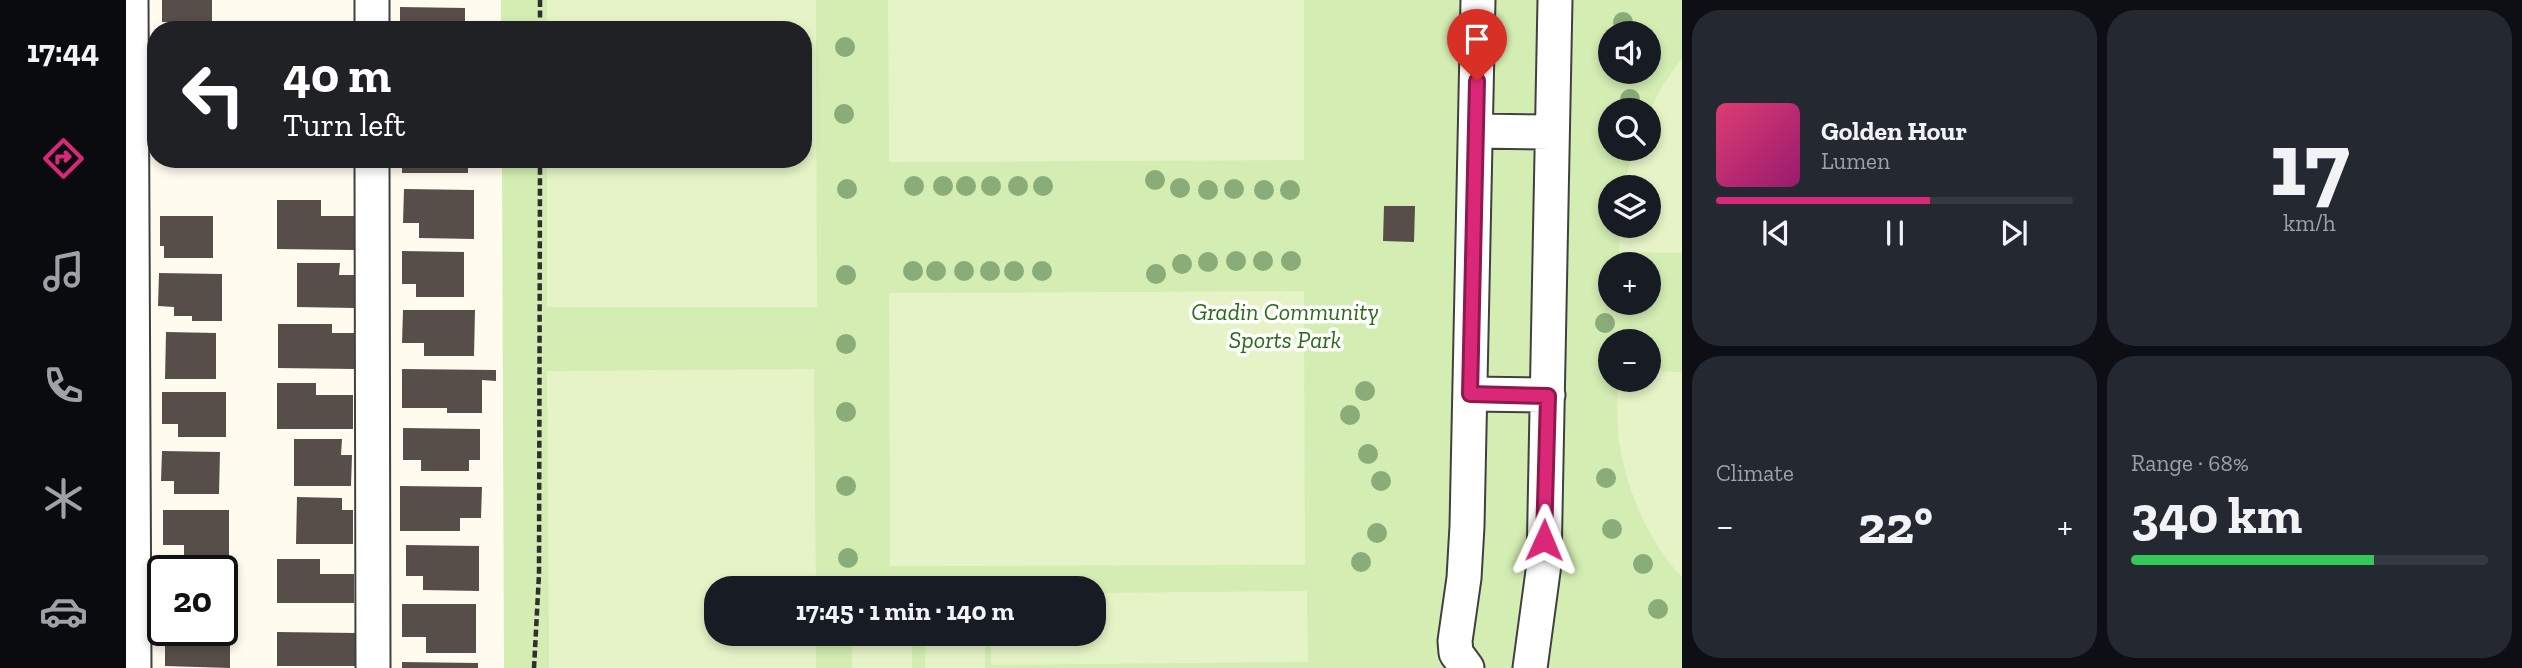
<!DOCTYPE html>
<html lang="en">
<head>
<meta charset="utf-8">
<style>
	body { margin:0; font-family:"Zilla Slab",serif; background:#242831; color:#f1f3f6; height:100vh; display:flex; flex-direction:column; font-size:26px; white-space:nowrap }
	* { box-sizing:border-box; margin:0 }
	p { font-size:23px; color:#9ea1a6 }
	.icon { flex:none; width:38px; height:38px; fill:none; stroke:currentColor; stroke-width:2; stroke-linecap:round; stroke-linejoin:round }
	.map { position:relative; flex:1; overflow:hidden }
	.sheet { display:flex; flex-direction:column; gap:10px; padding:10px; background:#0d0f14; width:840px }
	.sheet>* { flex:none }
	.banner { position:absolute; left:21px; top:21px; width:665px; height:147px; border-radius:28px; box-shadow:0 4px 10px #0003; background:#202124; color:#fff; overflow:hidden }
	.controls { position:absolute; left:1472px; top:21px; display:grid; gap:14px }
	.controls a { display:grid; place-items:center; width:63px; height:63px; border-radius:50%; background:#171b24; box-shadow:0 4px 10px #0003; font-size:35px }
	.speed { position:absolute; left:21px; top:555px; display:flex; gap:14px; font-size:35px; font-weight:700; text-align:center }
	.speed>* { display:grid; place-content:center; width:91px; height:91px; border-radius:50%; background:#171b24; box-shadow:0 4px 10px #0003; line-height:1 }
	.speed .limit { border:4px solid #111; border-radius:10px; background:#fff; color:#111 }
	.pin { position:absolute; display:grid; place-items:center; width:60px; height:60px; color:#fff; margin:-72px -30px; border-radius:50% 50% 50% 0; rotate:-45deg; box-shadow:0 0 7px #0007 }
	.pin .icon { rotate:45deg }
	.me { position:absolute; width:77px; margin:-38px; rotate:1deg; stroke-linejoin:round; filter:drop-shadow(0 0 5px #0008) }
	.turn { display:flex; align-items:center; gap:24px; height:147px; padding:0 21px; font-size:32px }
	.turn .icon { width:91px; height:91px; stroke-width:2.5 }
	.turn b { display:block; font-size:49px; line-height:60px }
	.big { font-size:52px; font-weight:700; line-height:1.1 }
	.sheet .card { flex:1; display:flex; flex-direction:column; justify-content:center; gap:10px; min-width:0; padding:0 24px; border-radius:28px; background:#242831 }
	.sheet .dial { align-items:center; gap:0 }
	.dial b { font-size:91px; line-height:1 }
	.song { display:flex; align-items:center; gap:21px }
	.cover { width:84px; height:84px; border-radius:10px; background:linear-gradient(135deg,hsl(340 70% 55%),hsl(320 70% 35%)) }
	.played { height:7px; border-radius:4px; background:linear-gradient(90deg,#db2777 60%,#363941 60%) }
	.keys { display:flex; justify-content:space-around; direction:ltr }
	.heat { display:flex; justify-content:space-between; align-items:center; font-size:38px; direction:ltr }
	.charge { height:10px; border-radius:5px; background:linear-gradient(90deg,#34c759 68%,#363941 0) }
	.sheet .tiles { flex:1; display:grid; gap:10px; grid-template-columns:repeat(2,1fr) }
	.trip { position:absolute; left:578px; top:576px; width:402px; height:70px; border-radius:28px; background:#171b24; box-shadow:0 4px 10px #0003; font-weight:700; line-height:70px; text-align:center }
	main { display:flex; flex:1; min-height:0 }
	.tab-bar { display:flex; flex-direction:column; width:126px; justify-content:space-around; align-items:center; background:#090b0e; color:#9ea1a6 }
	.tab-bar .icon { width:49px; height:49px }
	.tab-bar .current { color:#db2777 }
	.tab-bar b { font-size:32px; color:#f1f3f6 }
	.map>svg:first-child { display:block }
</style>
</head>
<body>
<main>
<nav class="tab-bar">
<b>17:44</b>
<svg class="icon current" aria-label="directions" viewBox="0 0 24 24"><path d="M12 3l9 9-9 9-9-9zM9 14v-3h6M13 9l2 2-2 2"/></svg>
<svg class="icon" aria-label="music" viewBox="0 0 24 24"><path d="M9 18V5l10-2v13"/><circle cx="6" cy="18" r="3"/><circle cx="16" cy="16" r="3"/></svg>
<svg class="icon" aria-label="phone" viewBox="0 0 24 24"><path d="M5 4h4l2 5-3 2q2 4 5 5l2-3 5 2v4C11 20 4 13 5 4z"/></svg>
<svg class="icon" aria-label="climate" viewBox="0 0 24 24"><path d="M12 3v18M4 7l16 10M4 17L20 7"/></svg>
<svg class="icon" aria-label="car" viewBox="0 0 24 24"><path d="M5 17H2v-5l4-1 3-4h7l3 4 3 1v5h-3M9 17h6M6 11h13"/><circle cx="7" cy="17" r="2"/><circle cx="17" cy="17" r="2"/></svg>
</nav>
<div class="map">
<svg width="1556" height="668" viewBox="0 0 1556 668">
	<rect width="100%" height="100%" fill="#fffbee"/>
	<path fill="#d3edb3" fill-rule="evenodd" d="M375 0H1556V668H378L376 159H677V30H375ZM1484 33H1522V72H1484ZM1484 110H1522V149H1484ZM1484 187H1522V226H1484ZM1484 264H1522V303H1484ZM1484 341H1522V380H1484ZM590 588H968V634H590Z"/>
	<path fill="#e5f3c6" d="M421 0H690L691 307H421V159H677V30H421Z
		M762 0H1178V160L763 162Z
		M1556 58V253L1493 252 1494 226H1522V187H1498L1507 149H1522L1523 111 1537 85Z
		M1178 291 1179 565 764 566 763 293Z
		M688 369 690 588H590V634H690V668H423L421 371Z
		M1523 371 1556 372V577C1521 541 1498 484 1492 434 1491 416 1491 398 1492 380H1522Z
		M1181 591 1182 662 865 665V634H968V593Z
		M726 634H786V668H726Z
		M800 634H859V668H799Z"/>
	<path fill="#574e49" d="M36 0H86V23L36 22Z
		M274 7 339 8V30H274Z
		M174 24H221V30H173Z
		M276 159H342V173H276Z
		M278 189 348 190V239L293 238V223H277Z
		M151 200H195V216H228V250L151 249Z
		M1258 206H1289L1288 242 1257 241Z
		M34 216H87V258H38V246H34Z
		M276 251 338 252V297H290V284H276Z
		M171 263H214L213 275H228V308L171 307Z
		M33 273 96 274V321H66V316H48V307L32 306Z
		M277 310H349L348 356H298V343H276Z
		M152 324H206V333H229L228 369 152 368Z
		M40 332 90 333V379H39Z
		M276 369 370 370V381L356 380V413H321V408H276Z
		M151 383H190V395H227V429H151Z
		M36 392H100V437H52V424H36Z
		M277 428 354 429V460H343V471H295V460H277Z
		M168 439H216L215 455H226L225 486H168Z
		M36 451 94 452 93 494H48V481H35Z
		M274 486 356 487 355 518H334V531H274Z
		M171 497 216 498V510H227V544H170Z
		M37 510H103V558H58V545H37Z
		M280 545 353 546V591L297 590V576H280Z
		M151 559H194V574H228V603H151Z
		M96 575H100V618H96Z
		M276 604H350V653H300V637H276Z
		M39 630H104V668L39 666Z
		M151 632 231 633V666H151Z
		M276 662 352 663V668H276Z"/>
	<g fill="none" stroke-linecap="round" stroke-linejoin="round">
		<g stroke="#404040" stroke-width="37">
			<path id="minor" d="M5 0 8 668
				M246 0V30
				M1350 131 1426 132
				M246 159 247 668
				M1344 394 1422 395
				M1341 668 1330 653 1329 641 1338 578 1341 526 1352 0
				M1404 668 1418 564 1429 0"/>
		</g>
		<path stroke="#2f2f2f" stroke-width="4.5" stroke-dasharray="7 3.5" stroke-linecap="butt" d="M414 0V30
			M408 668 413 574 414 159"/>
		<use href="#minor" stroke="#fff" stroke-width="33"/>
	</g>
	<g fill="#8aac78">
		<circle cx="1497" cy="22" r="10"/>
		<circle cx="719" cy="47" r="10"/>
		<circle cx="1504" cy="99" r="10"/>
		<circle cx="718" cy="114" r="10"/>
		<circle cx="1029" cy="180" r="10"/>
		<circle cx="788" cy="186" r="10"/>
		<circle cx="817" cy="186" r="10"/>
		<circle cx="840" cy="186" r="10"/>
		<circle cx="865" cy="186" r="10"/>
		<circle cx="892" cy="186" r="10"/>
		<circle cx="917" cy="186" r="10"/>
		<circle cx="1054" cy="188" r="10"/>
		<circle cx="721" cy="189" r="10"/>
		<circle cx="1108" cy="189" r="10"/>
		<circle cx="1082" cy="190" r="10"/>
		<circle cx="1138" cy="190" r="10"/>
		<circle cx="1164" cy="190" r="10"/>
		<circle cx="1110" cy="261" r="10"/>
		<circle cx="1137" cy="261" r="10"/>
		<circle cx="1165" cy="261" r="10"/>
		<circle cx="1082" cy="262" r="10"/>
		<circle cx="1056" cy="264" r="10"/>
		<circle cx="787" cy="271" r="10"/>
		<circle cx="810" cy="271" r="10"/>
		<circle cx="838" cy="271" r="10"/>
		<circle cx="864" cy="271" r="10"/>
		<circle cx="888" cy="271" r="10"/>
		<circle cx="916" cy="271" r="10"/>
		<circle cx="1030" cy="274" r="10"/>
		<circle cx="720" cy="275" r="10"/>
		<circle cx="1479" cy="323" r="10"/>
		<circle cx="720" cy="344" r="10"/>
		<circle cx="1239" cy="391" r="10"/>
		<circle cx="720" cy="412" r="10"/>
		<circle cx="1224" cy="415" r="10"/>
		<circle cx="1242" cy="454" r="10"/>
		<circle cx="1480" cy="478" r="10"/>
		<circle cx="1255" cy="481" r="10"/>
		<circle cx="720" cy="486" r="10"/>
		<circle cx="1486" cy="529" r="10"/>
		<circle cx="1251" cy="533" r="10"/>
		<circle cx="722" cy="558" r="10"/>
		<circle cx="1235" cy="562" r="10"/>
		<circle cx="1517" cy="564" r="10"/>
		<circle cx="1532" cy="609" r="10"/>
	</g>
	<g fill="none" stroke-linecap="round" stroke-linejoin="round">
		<g stroke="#8e194d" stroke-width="18">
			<path id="route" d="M1351 81 1344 394 1422 396 1418 540"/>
		</g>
		<use href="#route" stroke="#db2777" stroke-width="12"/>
	</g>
	<g text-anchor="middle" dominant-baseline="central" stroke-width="7" stroke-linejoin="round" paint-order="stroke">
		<g font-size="24" font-style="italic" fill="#2b6b18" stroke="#fff">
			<text x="1159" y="311">Gradin Community<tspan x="1159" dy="28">Sports Park</tspan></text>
		</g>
	</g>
</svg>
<div class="controls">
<a><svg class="icon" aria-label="sound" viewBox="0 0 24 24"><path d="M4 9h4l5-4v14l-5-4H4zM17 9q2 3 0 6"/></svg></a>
<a><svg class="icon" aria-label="search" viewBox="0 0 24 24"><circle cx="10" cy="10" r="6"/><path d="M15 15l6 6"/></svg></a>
<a><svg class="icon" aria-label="layers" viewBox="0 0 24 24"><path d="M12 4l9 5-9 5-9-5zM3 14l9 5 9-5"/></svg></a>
<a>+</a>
<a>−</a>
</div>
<div class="speed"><div class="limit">20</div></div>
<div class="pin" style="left:1351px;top:81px;background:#d93025"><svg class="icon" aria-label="arrive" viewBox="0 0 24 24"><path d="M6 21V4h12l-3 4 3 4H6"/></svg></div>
<svg class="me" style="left:1418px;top:540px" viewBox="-20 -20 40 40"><path d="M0-17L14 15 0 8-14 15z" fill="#db2777" stroke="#fff" stroke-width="4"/></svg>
<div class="trip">17:45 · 1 min · 140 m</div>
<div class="banner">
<div class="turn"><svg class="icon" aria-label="left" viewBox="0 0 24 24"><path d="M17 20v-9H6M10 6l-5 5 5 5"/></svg><div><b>40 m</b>Turn left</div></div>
</div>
</div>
<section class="sheet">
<div class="tiles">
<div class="card">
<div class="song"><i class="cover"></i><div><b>Golden Hour</b><p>Lumen</p></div></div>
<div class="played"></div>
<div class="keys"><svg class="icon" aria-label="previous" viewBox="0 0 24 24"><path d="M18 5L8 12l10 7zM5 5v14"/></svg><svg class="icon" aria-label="pause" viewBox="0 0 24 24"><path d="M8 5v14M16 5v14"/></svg><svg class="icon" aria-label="next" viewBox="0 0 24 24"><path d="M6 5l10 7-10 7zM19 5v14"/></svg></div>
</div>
<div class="card dial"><b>17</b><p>km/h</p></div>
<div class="card"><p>Climate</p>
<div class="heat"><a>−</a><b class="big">22°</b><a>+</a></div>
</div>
<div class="card"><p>Range · 68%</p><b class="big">340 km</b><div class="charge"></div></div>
</div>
</section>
</main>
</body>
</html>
